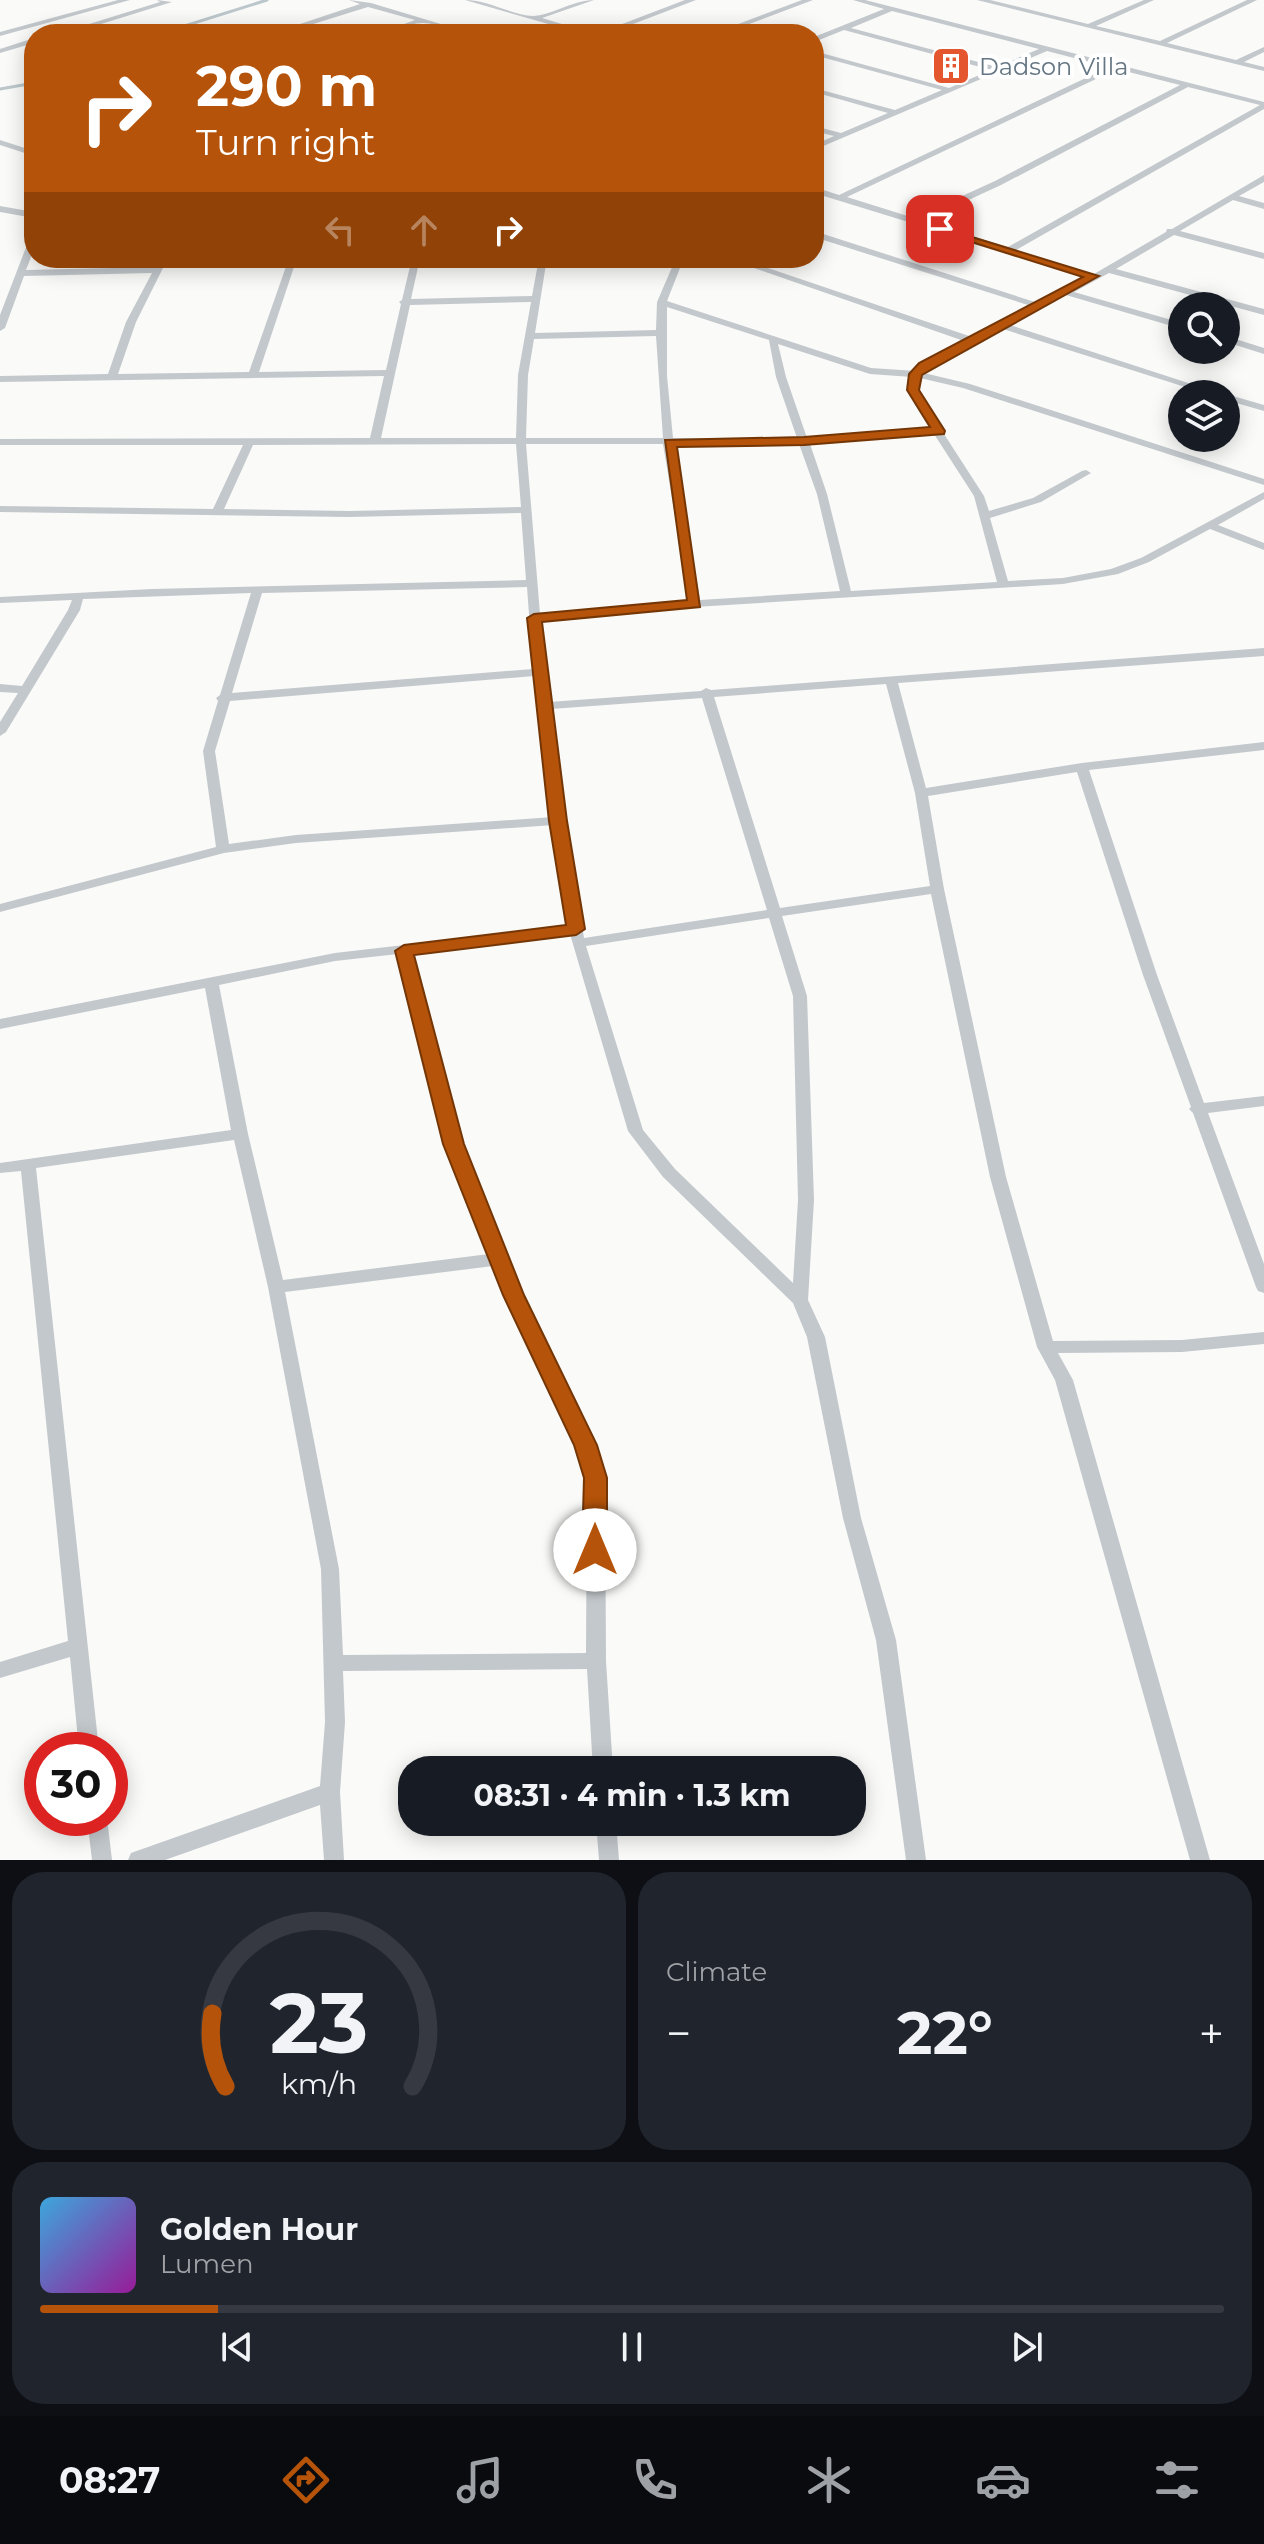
<!DOCTYPE html>
<html lang="en">
<head>
<meta charset="utf-8">
<style>
	body { margin:0; font-family:Montserrat,sans-serif; background:#20242c; color:#f1f3f6; height:100vh; display:flex; flex-direction:column; font-size:30px; white-space:nowrap }
	* { box-sizing:border-box; margin:0 }
	p { font-size:26px; color:#9ea1a6 }
	.icon { flex:none; width:44px; height:44px; fill:none; stroke:currentColor; stroke-width:2; stroke-linecap:round; stroke-linejoin:round }
	.map { position:relative; height:1860px; overflow:hidden }
	.drawer { display:flex; flex-direction:column; gap:12px; padding:12px; background:#0d0f14; flex:1 }
	.drawer>* { flex:none }
	.banner { position:absolute; left:24px; top:24px; width:800px; height:244px; border-radius:32px; box-shadow:0 4px 20px #0003; background:#b45309; color:#fff; overflow:hidden }
	.buttons { position:absolute; left:1168px; top:292px; display:grid; gap:16px }
	.buttons a { display:grid; place-items:center; width:72px; height:72px; border-radius:50%; background:#171b24; box-shadow:0 4px 20px #0003; font-size:40px }
	.speed { position:absolute; left:24px; top:1732px; display:flex; gap:16px; font-size:40px; font-weight:700; text-align:center }
	.speed>* { display:grid; place-content:center; width:104px; height:104px; border-radius:50%; background:#171b24; box-shadow:0 4px 20px #0003; line-height:1 }
	.speed .limit { border:12px solid #d22; background:#fff; color:#111 }
	.pin { position:absolute; display:grid; place-items:center; width:68px; height:68px; color:#fff; margin:-34px; border-radius:16px; box-shadow:0 4px 12px #0006 }
	.me { position:absolute; width:88px; margin:-44px; rotate:0deg; stroke-linejoin:round; filter:drop-shadow(0 0 6px #0008) }
	.turn { display:flex; align-items:center; gap:28px; height:168px; padding:0 40px; font-size:36px }
	.turn .icon { width:104px; height:104px; stroke-width:2.5 }
	.turn b { display:block; font-size:56px; line-height:68px }
	.lanes { display:flex; align-items:center; height:76px; padding:0 40px; background:#0003; justify-content:center; gap:40px; direction:ltr }
	.lanes .off { opacity:.35 }
	.big { font-size:60px; font-weight:700; line-height:1.1 }
	.drawer .widget { flex:1; display:flex; flex-direction:column; justify-content:center; gap:12px; min-width:0; padding:0 28px; border-radius:32px; background:#20242c }
	.drawer .dial { align-items:center; gap:0 }
	.dial svg { height:208px; overflow:visible; fill:none; stroke:#363941; stroke-width:7; stroke-linecap:round; text-anchor:middle }
	.dial text { fill:#f1f3f6; stroke:none }
	.song { display:flex; align-items:center; gap:24px }
	.cover { width:96px; height:96px; border-radius:12px; background:linear-gradient(135deg,hsl(200 70% 55%),hsl(300 70% 35%)) }
	.played { height:8px; border-radius:4px; background:linear-gradient(90deg,#b45309 15%,#363941 15%) }
	.keys { display:flex; justify-content:space-around; direction:ltr }
	.heat { display:flex; justify-content:space-between; align-items:center; font-size:44px; direction:ltr }
	.drawer .tiles { flex:1; display:grid; gap:12px; grid-template-columns:1fr 1fr }
	.widget:last-child { grid-column:span 2 }
	.trip { position:absolute; left:398px; top:1756px; width:468px; height:80px; border-radius:32px; background:#171b24; box-shadow:0 4px 20px #0003; font-weight:700; line-height:80px; text-align:center }
	.menu { display:flex; height:128px; justify-content:space-around; align-items:center; background:#090b0e; color:#9ea1a6 }
	.menu .icon { width:56px; height:56px }
	.menu .active { color:#b45309 }
	.menu b { font-size:36px; color:#f1f3f6 }
	.map>svg:first-child { display:block }
</style>
</head>
<body>
<div class="map">
<svg width="1264" height="1860" viewBox="0 0 1264 1860">
	<rect width="100%" height="100%" fill="#fafaf8"/>
	<g fill="none" stroke-linecap="round" stroke-linejoin="round">
		<path stroke="#bbc7cb" stroke-width="3" d="M159 34 267 0
			M0 89 34 83"/>
		<path fill="#c3c8cc" fill-rule="evenodd" d="M118 0H130L0 36V32Z
			M157 0 172 2 69 34H57L160 2Z
			M349 0 371 3 474 34C456 34 436 22 422 23 407 23 393 34 377 34L415 20 368 7 281 34H270L360 4Z
			M465 0C489 0 511 15 533 16 550 16 573 0 594 0L542 18 595 34H583Z
			M685 0H696L607 34H596Z
			M802 0H813L723 34H712Z
			M853 0H865L1264 102V109L1016 250 1094 274 1166 232 1167 229H1172L1264 175V182L1239 196 1264 203V209L1233 200 1180 231 1264 253V259L1174 235 1116 269 1264 309V315L1109 273 1074 292 1182 323V329L1066 295 1010 325 1222 394H1207L1003 329 927 368 924 373 970 384 1264 479V485L963 388 920 378 917 383 924 403 984 496 989 511 1033 498 1082 471 1086 470 1091 473 1041 502 990 518 1008 581 1063 578 1111 569 1141 558 1264 492V499L1218 525 1264 543V550L1210 529 1149 562 1118 574 1063 584 695 607 541 621 549 702 701 691 706 688 711 690 1264 648V656L898 683 926 788 1082 763 1264 742V750L1089 770 1157 975 1204 1103 1264 1096V1106L1208 1113 1264 1264V1293L1258 1291 1256 1287 1193 1113 1189 1109 1191 1107 1143 975 1077 772 928 796 944 889 1006 1177 1053 1341 1182 1340 1264 1332V1344L1182 1352 1058 1353 1073 1380 1210 1860H1190L1055 1380 1037 1347 990 1177 931 894 782 916 807 996 814 1200 808 1300 825 1337 861 1518 896 1640 926 1860H906L876 1640 843 1518 807 1337 793 1303 663 1177 628 1131 570 934 411 953 461 1144 521 1295 573 1395 605 1478 606 1661 613 1770H593L587 1669 343 1671 345 1722 340 1792 344 1860H324L320 1805 165 1860H128L131 1853 320 1786 325 1722 321 1569 268 1287 234 1140 36 1168 99 1750H79L70 1657 0 1678V1662L68 1641 21 1171 0 1173V1163L231 1130 205 988 0 1029V1019L335 953 569 926 554 825 296 843 224 853 0 912V904L216 847 203 751 218 701 216 698 220 695 251 593 83 599 80 610 6 732 0 736V722L18 693 0 692V684L22 686 68 610 72 600 0 603V597L152 589 526 580 521 513 350 517 0 512V506L213 509 243 445H0V439L370 438 384 376 0 382V376L108 374 126 322 152 273 24 276 5 328 0 331V315L30 237 34 234V249L26 270 155 267 160 258H168L136 322 118 374 249 372 289 258H297L259 372 386 370 401 304 399 302 402 300 412 258H420L411 299 532 296 539 258H547L535 333 656 330 657 302 676 258H684L667 301 871 368 916 371 921 364 964 341 725 258H738L972 337 1031 306 814 237V231L1038 303 1087 277 814 193V187L839 195 1109 67 1047 51 814 150V145L834 136 814 131V126L841 133 888 113 814 92V88L895 110 942 90 814 55V51L949 88 991 70 844 30 814 42V37L884 9ZM892 11 1039 49 997 67 851 28ZM1117 69 1180 85 995 181 914 218 847 197ZM1188 87 1260 105 1008 247 923 221 1001 185ZM531 302 518 375 516 438H381L410 305ZM667 307 769 340 776 377 797 438H673L667 376ZM656 336 663 438H526L528 375 534 339ZM778 344 870 374 912 377 907 383 914 403 930 429 807 438 786 377ZM934 434 974 496 997 582 851 591 827 494 810 444ZM516 444 521 507 350 511 224 509 253 445ZM526 444H663L689 601 540 614ZM674 444H799L817 494 840 591 700 600ZM527 587 533 669 232 693 262 593ZM534 676 553 817 296 835 229 844 215 751 230 701ZM886 684 915 793 930 886 780 908 714 697ZM702 698 767 910 584 938 551 709ZM769 918 793 996 798 1200 793 1283 675 1169 643 1130 586 946ZM398 954 445 1144 489 1254 283 1280 248 1134 219 985 335 961ZM493 1266 505 1295 555 1395 587 1478 586 1653 343 1655 339 1569 285 1292Z
			M977 0H990L1088 24 1144 0H1154L1096 26 1160 41 1247 0H1257L1167 43 1236 60 1264 47V52L1244 62 1264 67V71Z
			M31 39H34V43L0 53V49Z
			M0 140 34 151V156L0 145Z
			M0 206 34 212V218L0 212Z
			M1226 336 1264 348V354L1226 342Z
			M1226 394 1264 405V411L1226 400Z
			M87 1818H107L112 1860H92Z
			M596 1822H616L619 1860H599Z"/>
	</g>
	<path fill="#b45309" stroke="#753606" stroke-width="2" d="M936 226 1099 276 922 375 919 390 945 431 944 434 804 445 677 447 700 607 542 622 567 821 585 929 576 935 414 955 464 1144 524 1295 597 1445 607 1478V1550L603 1557 595 1560 586 1557 582 1550 584 1478 574 1445 503 1295 443 1144 395 951 404 945 566 925 549 821 527 618 534 614 687 600 665 440 804 437 930 427 907 390 909 374 919 363 1083 277 936 231Z"/>
	<defs>
		<g id="building-square" transform="scale(2)"><rect x="-9" y="-9" width="18" height="18" rx="4" fill="#e4572e" stroke="#fff"/><path d="M-4-6H4V6H1V3H-1V6H-4ZM-2.5-4.3h1.7v1.8h-1.7ZM.8-4.3h1.7v1.8H.8ZM-2.5-1h1.7V.8h-1.7ZM.8-1h1.7V.8H.8Z" fill="#fff"/></g>
	</defs>
	<g fill-rule="evenodd">
		<use href="#building-square" x="951" y="66"/>
	</g>
	<g text-anchor="middle" dominant-baseline="central" stroke-width="8" stroke-linejoin="round" paint-order="stroke">
		<g font-size="24" fill="#657683" stroke="#fff" text-anchor="start">
			<text x="979" y="66">Dadson Villa</text>
		</g>
	</g>
</svg>
<div class="buttons">
<a><svg class="icon" aria-label="search" viewBox="0 0 24 24"><circle cx="10" cy="10" r="6"/><path d="M15 15l6 6"/></svg></a>
<a><svg class="icon" aria-label="layers" viewBox="0 0 24 24"><path d="M12 4l9 5-9 5-9-5zM3 14l9 5 9-5"/></svg></a>
</div>
<div class="speed"><div class="limit">30</div></div>
<div class="pin" style="left:940px;top:229px;background:#d93025"><svg class="icon" aria-label="arrive" viewBox="0 0 24 24"><path d="M6 21V4h12l-3 4 3 4H6"/></svg></div>
<svg class="me" style="left:595px;top:1550px" viewBox="-20 -20 40 40"><circle r="19" fill="#fff"/><path d="M0-13L10 11 0 6-10 11z" fill="#b45309"/></svg>
<div class="trip">08:31 · 4 min · 1.3 km</div>
<div class="banner">
<div class="turn"><svg class="icon" aria-label="right" viewBox="0 0 24 24"><path d="M7 20v-9h11M14 6l5 5-5 5"/></svg><div><b>290 m</b>Turn right</div></div>
<div class="lanes"><svg class="icon off" aria-label="left" viewBox="0 0 24 24"><path d="M17 20v-9H6M10 6l-5 5 5 5"/></svg><svg class="icon off" aria-label="ahead" viewBox="0 0 24 24"><path d="M12 20V5M6 11l6-6 6 6"/></svg><svg class="icon" aria-label="right" viewBox="0 0 24 24"><path d="M7 20v-9h11M14 6l5 5-5 5"/></svg></div>
</div>
</div>
<section class="drawer">
<div class="tiles">
<div class="widget dial"><svg viewBox="0 0 100 80">
<path d="M14 69A42 42 0 1 1 86 69"/>
<path d="M14 69A42 42 0 0 1 9 41" stroke="#b45309"/>
<text x="50" y="56" font-size="32" font-weight="700">23</text>
<text x="50" y="72" font-size="11">km/h</text>
</svg></div>
<div class="widget"><p>Climate</p>
<div class="heat"><a>−</a><b class="big">22°</b><a>+</a></div>
</div>
<div class="widget">
<div class="song"><i class="cover"></i><div><b>Golden Hour</b><p>Lumen</p></div></div>
<div class="played"></div>
<div class="keys"><svg class="icon" aria-label="previous" viewBox="0 0 24 24"><path d="M18 5L8 12l10 7zM5 5v14"/></svg><svg class="icon" aria-label="pause" viewBox="0 0 24 24"><path d="M8 5v14M16 5v14"/></svg><svg class="icon" aria-label="next" viewBox="0 0 24 24"><path d="M6 5l10 7-10 7zM19 5v14"/></svg></div>
</div>
</div>
</section>
<nav class="menu">
<b>08:27</b>
<svg class="icon active" aria-label="directions" viewBox="0 0 24 24"><path d="M12 3l9 9-9 9-9-9zM9 14v-3h6M13 9l2 2-2 2"/></svg>
<svg class="icon" aria-label="music" viewBox="0 0 24 24"><path d="M9 18V5l10-2v13"/><circle cx="6" cy="18" r="3"/><circle cx="16" cy="16" r="3"/></svg>
<svg class="icon" aria-label="phone" viewBox="0 0 24 24"><path d="M5 4h4l2 5-3 2q2 4 5 5l2-3 5 2v4C11 20 4 13 5 4z"/></svg>
<svg class="icon" aria-label="climate" viewBox="0 0 24 24"><path d="M12 3v18M4 7l16 10M4 17L20 7"/></svg>
<svg class="icon" aria-label="car" viewBox="0 0 24 24"><path d="M5 17H2v-5l4-1 3-4h7l3 4 3 1v5h-3M9 17h6M6 11h13"/><circle cx="7" cy="17" r="2"/><circle cx="17" cy="17" r="2"/></svg>
<svg class="icon" aria-label="filters" viewBox="0 0 24 24"><path d="M4 7h16M4 17h16"/><circle cx="9" cy="7" r="2"/><circle cx="15" cy="17" r="2"/></svg>
</nav>
</body>
</html>
